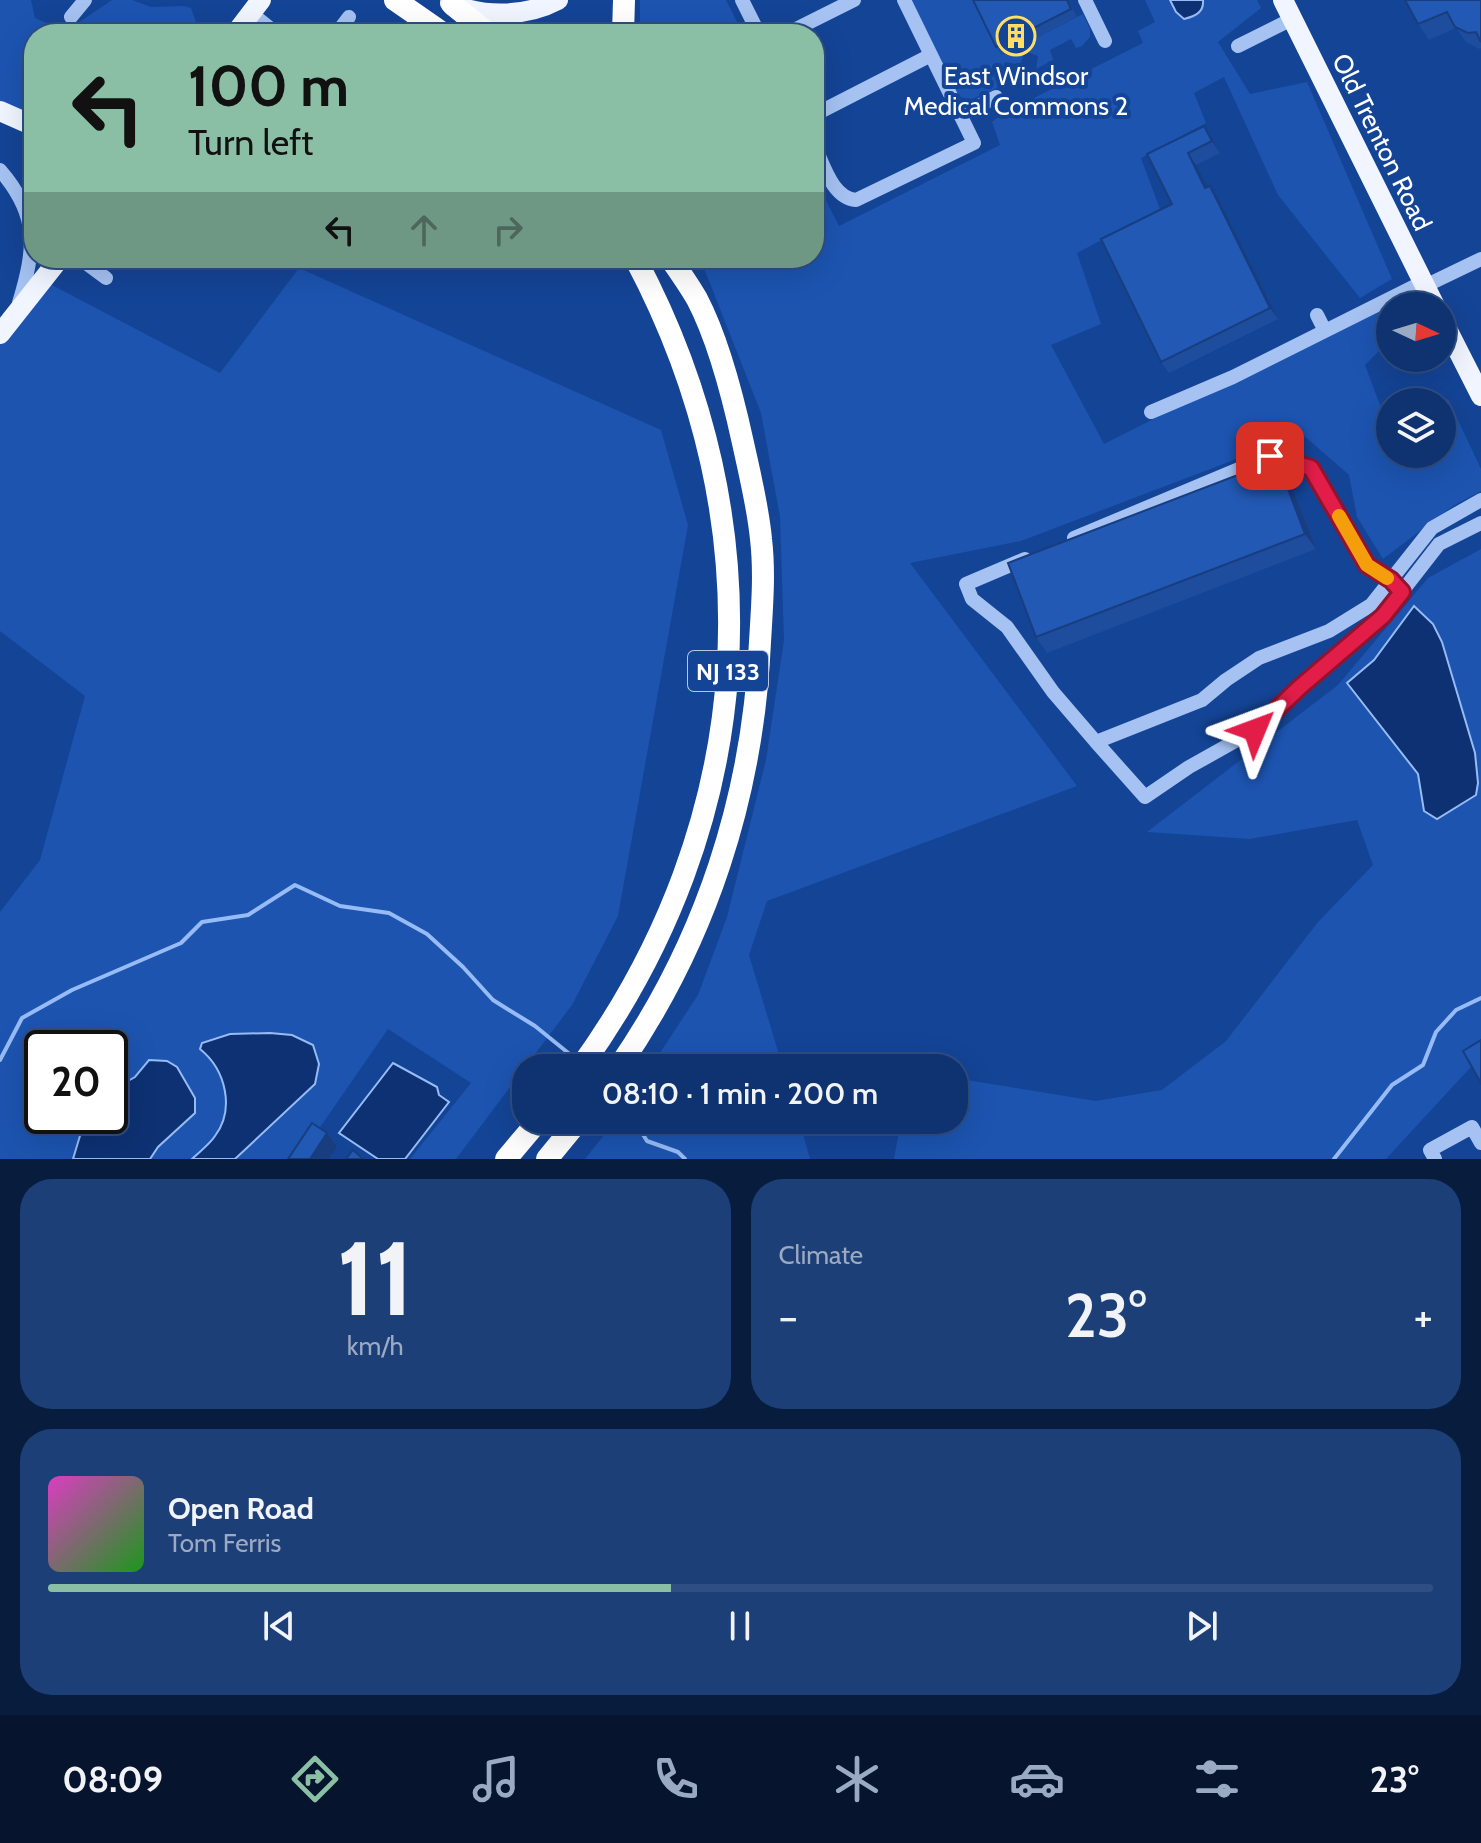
<!DOCTYPE html>
<html lang="en">
<head>
<meta charset="utf-8">
<style>
	body { margin:0; font-family:Cabin,sans-serif; background:#1d3f78; color:#f1f3f6; height:100vh; display:flex; flex-direction:column; font-size:30px; white-space:nowrap }
	* { box-sizing:border-box; margin:0 }
	p { font-size:26px; color:#9baac3 }
	.icon { flex:none; width:44px; height:44px; fill:none; stroke:currentColor; stroke-width:2; stroke-linecap:round; stroke-linejoin:round }
	.map { position:relative; height:1159px; overflow:hidden }
	.details { display:flex; flex-direction:column; gap:20px; padding:20px; background:#081c3e; flex:1 }
	.details>* { flex:none }
	.banner { position:absolute; left:24px; top:24px; width:800px; height:244px; border-radius:32px; box-shadow:0 8px 32px #0002,0 0 0 2px #2f4e83; background:#8abfa5; color:#111; overflow:hidden }
	.needle { width:52px; rotate:94deg }
	.controls { position:absolute; left:1376px; top:292px; display:grid; gap:16px }
	.controls a { display:grid; place-items:center; width:80px; height:80px; border-radius:50%; background:#0f3370; box-shadow:0 8px 32px #0002,0 0 0 2px #2f4e83; font-size:40px }
	.speed { position:absolute; left:24px; top:1030px; display:flex; gap:16px; font-size:40px; font-weight:700; text-align:center }
	.speed>* { display:grid; place-content:center; width:104px; height:104px; border-radius:50%; background:#0f3370; box-shadow:0 8px 32px #0002,0 0 0 2px #2f4e83; line-height:1 }
	.speed .limit { border:4px solid #111; border-radius:12px; background:#fff; color:#111 }
	.pin { position:absolute; display:grid; place-items:center; width:68px; height:68px; color:#fff; margin:-34px; border-radius:16px; box-shadow:0 4px 12px #0006 }
	.me { position:absolute; width:88px; margin:-44px; rotate:46deg; stroke-linejoin:round; filter:drop-shadow(0 0 6px #0008) }
	.turn { display:flex; align-items:center; gap:28px; height:168px; padding:0 32px; font-size:36px }
	.turn .icon { width:104px; height:104px; stroke-width:2.5 }
	.turn b { display:block; font-size:56px; line-height:68px }
	.lanes { display:flex; align-items:center; height:76px; padding:0 32px; background:#0003; justify-content:center; gap:40px; direction:ltr }
	.lanes .off { opacity:.35 }
	.big { font-size:60px; font-weight:600; line-height:1.1 }
	.details .tile { flex:1; display:flex; flex-direction:column; justify-content:center; gap:12px; min-width:0; padding:0 28px; border-radius:32px; background:#1d3f78 }
	.details .dial { align-items:center; gap:0 }
	.dial b { font-size:104px; line-height:1 }
	.song { display:flex; align-items:center; gap:24px }
	.cover { width:96px; height:96px; border-radius:12px; background:linear-gradient(135deg,hsl(310 70% 55%),hsl(120 70% 35%)) }
	.played { height:8px; border-radius:4px; background:linear-gradient(90deg,#8abfa5 45%,#2f4e83 45%) }
	.keys { display:flex; justify-content:space-around; direction:ltr }
	.heat { display:flex; justify-content:space-between; align-items:center; font-size:44px; direction:ltr }
	.details .tiles { flex:1; display:grid; gap:20px; grid-template-columns:1fr 1fr }
	.tile:last-child { grid-column:span 2 }
	.trip { position:absolute; left:512px; top:1054px; width:456px; height:80px; border-radius:32px; background:#0f3370; box-shadow:0 8px 32px #0002,0 0 0 2px #2f4e83; font-weight:600; line-height:80px; text-align:center }
	.tab-bar { display:flex; height:128px; justify-content:space-around; align-items:center; background:#06142d; color:#9baac3 }
	.tab-bar .icon { width:56px; height:56px }
	.tab-bar .on { color:#8abfa5 }
	.tab-bar b { font-size:36px; color:#f1f3f6 }
	.map>svg:first-child { display:block }
</style>
</head>
<body>
<div class="map">
<svg width="1481" height="1159" viewBox="0 0 1481 1159">
	<rect width="100%" height="100%" fill="#144496"/>
	<path fill="#1c54b0" fill-rule="evenodd" d="M0 0H31L35 18 66 31 112 0H132L151 7 184 6 191 8 198 28 204 34H34V126L0 111Z
		M640 0H726L743 34H640Z
		M904 0H974L1002 55 1083 14 1090 29V37L1082 46 1076 48 1071 39 1050 50 1053 60 1036 69 1038 56 1025 51 1020 65 1005 62 997 88 968 101 951 91Z
		M1145 0H1257L1261 8 1218 42 1250 94 1307 82 1392 279 1360 298 1278 195 1224 77 1194 93 1206 123 1141 158 1160 209 1077 253 1101 324 1051 345 1104 444 1369 310 1390 313V340L1365 365 1383 413 1390 421V454H1442L1441 402 1448 399 1481 469V491L1453 506 1383 559 1357 517 1349 475 1302 434 1021 541 910 563 1077 786 767 901 749 955 783 1068H650L698 995 727 917 766 760 784 640 780 517 761 413 700 258H814V177L839 226 1000 145 992 122 1004 113 1143 43 1138 31 1155 22Z
		M299 268 661 430 688 525 618 916 572 1005 456 1159H410L471 1083 388 1029 298 1159H0V912L40 860 85 696 0 631V324L48 283 220 373ZM42 1048H110V1116H42Z
		M1481 549V1056L1386 1159H894L901 1120H954V1078L1096 1101 1162 1090 1226 1041 1318 922 1373 865 1357 820 1250 839 1147 832 1338 685 1428 578Z
		M616 1120H799L810 1159H585Z"/>
	<path fill="#0d3173" stroke="#97bcf5" stroke-width="2" d="M1170 0H1203C1204 12 1196 16 1184 19L1176 12Z
		M1414 606 1433 624 1442 642 1475 753 1478 783 1476 795 1437 819 1424 811 1418 774 1347 683 1374 660Z
		M270 1033 292 1035 313 1045 319 1064 315 1084 235 1159H192C199 1152 209 1145 215 1136 235 1109 226 1070 200 1049L202 1043 230 1034Z
		M149 1060 167 1061 177 1067 195 1098V1113L158 1147 150 1159H73L86 1116H110V1091L135 1077Z
		M393 1063 437 1087 439 1095 449 1102 405 1159H378L339 1133Z"/>
	<g fill="none" stroke-linecap="round" stroke-linejoin="round">
		<path stroke="#97bcf5" stroke-width="4" d="M0 1060 22 1018 72 990 181 943 202 922 248 915 295 885 340 906 389 913 427 934 463 967 493 1000 535 1026 572 1056
			M634 1120 647 1141 678 1152 685 1159
			M1334 1159 1392 1085 1423 1065 1436 1032 1456 1010 1481 998"/>
		<path stroke="#a5c2f2" stroke-width="14" d="M742 0 759 34
			M1085 0 1105 41
			M251 13 277 34
			M71 17 85 0
			M336 34 349 17
			M786 34 854 0
			M1238 46 1292 19
			M814 115 931 55
			M960 115 996 97
			M814 145C824 165 832 198 856 200L974 143 904 0
			M0 170C40 216 35 249 19 303
			M79 258 106 278
			M1425 286 1481 259
			M1317 315 1325 331
			M1151 412 1233 377 1423 282
			M1481 500 1432 528 1371 605 1329 631 1259 658 1226 680 1202 700 1096 742 1145 797 1189 767 1255 730 1300 687 1383 616 1439 544 1481 523
			M1074 538 1270 456 1311 468 1367 565 1396 586
			M1025 559 966 584 972 599 1007 627 1053 692 1096 742
			M1435 1159 1430 1150 1472 1127 1481 1143"/>
		<path stroke="#f0f5ff" stroke-width="20" d="M1283 0 1435 306
			M450 3C483 18 526 17 558 0
			M235 34 261 0
			M0 111 34 126
			M1442 319 1481 396
			M0 334 60 258"/>
		<path stroke="#fff" stroke-width="22" d="M395 0 444 34
			M453 5 489 34
			M623 34 624 0
			M580 1068C758 822 777 525 635 258
			M618 1068C706 941 753 796 760 642 762 607 765 573 761 539 758 507 750 475 743 443 733 397 719 341 697 299 689 285 679 271 670 258
			M506 1159 539 1120
			M547 1159 579 1120"/>
	</g>
	<path fill="#1d4d9c" d="M1068 0 1077 17 1002 55 996 47Z
		M1405 0H1481V48L1479 49 1466 42 1456 28 1429 40 1418 24Z
		M1212 138 1220 153 1196 165 1207 187 1210 186 1218 198 1278 319 1169 373 1161 362 1172 204 1147 154Z
		M1277 460 1287 475 1316 549 1047 653 1036 637Z"/>
	<path fill="#183e7f" d="M1204 126 1212 138 1220 153 1212 141Z
		M1188 153 1196 165 1214 200 1205 188Z
		M1210 186 1218 198 1278 319 1270 308Z
		M1277 460 1287 475 1316 549 1305 534Z
		M327 1133 337 1147 329 1159H310Z"/>
	<path fill="#2259b5" stroke="#183e7f" stroke-width="2" d="M973 0H1067L1071 9 996 47Z
		M1405 0H1481V42L1476 32 1468 33 1455 27 1447 12 1418 24Z
		M1204 126 1212 141 1188 153 1205 188 1210 186 1270 308 1161 362 1101 239 1172 204 1147 154Z
		M1277 460 1305 534 1036 637 1008 563Z
		M1481 1040V1083L1463 1051Z
		M312 1123 327 1133 310 1159H288Z
		M353 1150 363 1159H346Z"/>
	<g fill="none" stroke-linecap="round" stroke-linejoin="round">
		<g stroke="#92132f" stroke-width="20">
			<path id="route" d="M1255 730 1300 687 1383 616 1402 592 1391 580 1367 565 1311 468 1270 456"/>
		</g>
		<use href="#route" stroke="#e11d48" stroke-width="14"/>
		<path stroke="#f59e0b" stroke-width="14" d="M1339 516 1367 565 1387 578"/>
	</g>
	<defs>
		<g id="building-ring" transform="scale(2)"><circle r="9.5" fill="#144496" stroke="#ffde66" stroke-width="1.5"/><path d="M-4-6H4V6H1V3H-1V6H-4ZM-2.5-4.3h1.7v1.8h-1.7ZM.8-4.3h1.7v1.8H.8ZM-2.5-1h1.7V.8h-1.7ZM.8-1h1.7V.8H.8Z" fill="#ffde66"/></g>
	</defs>
	<g fill-rule="evenodd">
		<use href="#building-ring" x="1016" y="36"/>
	</g>
	<g text-anchor="middle" dominant-baseline="central" stroke-width="8" stroke-linejoin="round" paint-order="stroke">
		<rect fill="#144496" stroke="#b8c7e0" stroke-width="2" x="688" y="651" width="80" height="40" rx="6"/>
		<g font-size="24" font-weight="bold" fill="#fff">
			<text x="728" y="671">NJ 133</text>
		</g>
		<g font-size="26" fill="#fff" stroke="#144496">
			<text x="1016" y="76">East Windsor<tspan x="1016" dy="30">Medical Commons 2</tspan></text>
		</g>
		<g font-size="26" fill="#fff" stroke="#144496">
			<text transform="translate(1382 142) rotate(64)">Old Trenton Road</text>
		</g>
	</g>
</svg>
<div class="controls">
<a><svg class="needle" viewBox="-14 -14 28 28"><path d="M0-13l5 13h-10z" fill="#e53935"/><path d="M0 13l5-13h-10z" fill="#9baac3"/></svg></a>
<a><svg class="icon" aria-label="layers" viewBox="0 0 24 24"><path d="M12 4l9 5-9 5-9-5zM3 14l9 5 9-5"/></svg></a>
</div>
<div class="speed"><div class="limit">20</div></div>
<div class="pin" style="left:1270px;top:456px;background:#d93025"><svg class="icon" aria-label="arrive" viewBox="0 0 24 24"><path d="M6 21V4h12l-3 4 3 4H6"/></svg></div>
<svg class="me" style="left:1255px;top:730px" viewBox="-20 -20 40 40"><path d="M0-17L14 15 0 8-14 15z" fill="#e11d48" stroke="#fff" stroke-width="4"/></svg>
<div class="trip">08:10 · 1 min · 200 m</div>
<div class="banner">
<div class="turn"><svg class="icon" aria-label="left" viewBox="0 0 24 24"><path d="M17 20v-9H6M10 6l-5 5 5 5"/></svg><div><b>100 m</b>Turn left</div></div>
<div class="lanes"><svg class="icon" aria-label="left" viewBox="0 0 24 24"><path d="M17 20v-9H6M10 6l-5 5 5 5"/></svg><svg class="icon off" aria-label="ahead" viewBox="0 0 24 24"><path d="M12 20V5M6 11l6-6 6 6"/></svg><svg class="icon off" aria-label="right" viewBox="0 0 24 24"><path d="M7 20v-9h11M14 6l5 5-5 5"/></svg></div>
</div>
</div>
<section class="details">
<div class="tiles">
<div class="tile dial"><b>11</b><p>km/h</p></div>
<div class="tile"><p>Climate</p>
<div class="heat"><a>−</a><b class="big">23°</b><a>+</a></div>
</div>
<div class="tile">
<div class="song"><i class="cover"></i><div><b>Open Road</b><p>Tom Ferris</p></div></div>
<div class="played"></div>
<div class="keys"><svg class="icon" aria-label="previous" viewBox="0 0 24 24"><path d="M18 5L8 12l10 7zM5 5v14"/></svg><svg class="icon" aria-label="pause" viewBox="0 0 24 24"><path d="M8 5v14M16 5v14"/></svg><svg class="icon" aria-label="next" viewBox="0 0 24 24"><path d="M6 5l10 7-10 7zM19 5v14"/></svg></div>
</div>
</div>
</section>
<nav class="tab-bar">
<b>08:09</b>
<svg class="icon on" aria-label="directions" viewBox="0 0 24 24"><path d="M12 3l9 9-9 9-9-9zM9 14v-3h6M13 9l2 2-2 2"/></svg>
<svg class="icon" aria-label="music" viewBox="0 0 24 24"><path d="M9 18V5l10-2v13"/><circle cx="6" cy="18" r="3"/><circle cx="16" cy="16" r="3"/></svg>
<svg class="icon" aria-label="phone" viewBox="0 0 24 24"><path d="M5 4h4l2 5-3 2q2 4 5 5l2-3 5 2v4C11 20 4 13 5 4z"/></svg>
<svg class="icon" aria-label="climate" viewBox="0 0 24 24"><path d="M12 3v18M4 7l16 10M4 17L20 7"/></svg>
<svg class="icon" aria-label="car" viewBox="0 0 24 24"><path d="M5 17H2v-5l4-1 3-4h7l3 4 3 1v5h-3M9 17h6M6 11h13"/><circle cx="7" cy="17" r="2"/><circle cx="17" cy="17" r="2"/></svg>
<svg class="icon" aria-label="filters" viewBox="0 0 24 24"><path d="M4 7h16M4 17h16"/><circle cx="9" cy="7" r="2"/><circle cx="15" cy="17" r="2"/></svg>
<b>23°</b>
</nav>
</body>
</html>
